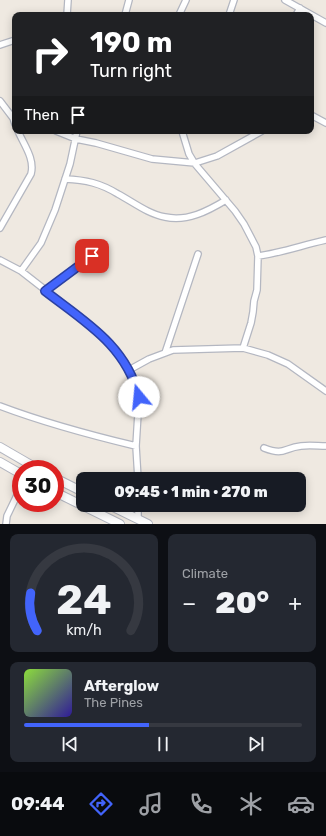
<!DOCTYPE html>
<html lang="en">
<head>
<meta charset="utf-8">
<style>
	body { margin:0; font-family:Rubik,sans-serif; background:#242831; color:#f1f3f6; height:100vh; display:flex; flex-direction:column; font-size:15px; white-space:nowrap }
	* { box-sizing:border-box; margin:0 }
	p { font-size:13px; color:#9ea1a6 }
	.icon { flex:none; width:22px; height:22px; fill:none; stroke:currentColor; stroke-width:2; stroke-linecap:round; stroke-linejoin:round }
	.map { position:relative; height:524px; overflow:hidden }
	.side { display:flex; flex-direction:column; gap:10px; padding:10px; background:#0d0f14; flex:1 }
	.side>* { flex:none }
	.guide { position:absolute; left:12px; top:12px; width:302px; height:122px; border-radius:8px; box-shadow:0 2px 10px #0003; background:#202124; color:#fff; overflow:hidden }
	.speed { position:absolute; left:12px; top:460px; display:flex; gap:8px; font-size:20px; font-weight:700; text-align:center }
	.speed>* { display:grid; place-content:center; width:52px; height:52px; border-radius:50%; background:#171b24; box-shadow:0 2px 10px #0003; line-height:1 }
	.speed .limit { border:6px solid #d22; background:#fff; color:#111 }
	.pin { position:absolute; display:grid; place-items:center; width:34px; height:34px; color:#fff; margin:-17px; border-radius:8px; box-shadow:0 2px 6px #0006 }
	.me { position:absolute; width:44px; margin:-22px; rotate:343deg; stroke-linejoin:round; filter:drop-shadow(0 0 3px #0008) }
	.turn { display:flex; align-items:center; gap:14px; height:84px; padding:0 12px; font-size:18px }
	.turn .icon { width:52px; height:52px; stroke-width:2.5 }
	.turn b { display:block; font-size:28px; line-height:34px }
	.then { display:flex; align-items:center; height:38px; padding:0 12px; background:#0003; gap:8px; font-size:15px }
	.big { font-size:30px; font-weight:800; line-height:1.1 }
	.side .widget { flex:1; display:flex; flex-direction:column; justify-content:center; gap:6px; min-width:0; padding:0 14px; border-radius:8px; background:#242831 }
	.side .dial { align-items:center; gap:0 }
	.dial svg { height:104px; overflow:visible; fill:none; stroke:#363941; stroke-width:7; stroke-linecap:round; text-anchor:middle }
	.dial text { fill:#f1f3f6; stroke:none }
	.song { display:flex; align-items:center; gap:12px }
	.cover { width:48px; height:48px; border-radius:6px; background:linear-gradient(135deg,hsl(90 70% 55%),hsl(250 70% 35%)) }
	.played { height:4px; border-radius:2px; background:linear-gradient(90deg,#4264fb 45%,#363941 45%) }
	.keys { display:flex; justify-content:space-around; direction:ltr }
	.heat { display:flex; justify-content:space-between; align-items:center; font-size:22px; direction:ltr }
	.side .tiles { flex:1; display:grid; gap:10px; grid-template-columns:1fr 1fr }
	.widget:last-child { grid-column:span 2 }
	.trip { position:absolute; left:76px; top:472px; width:230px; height:40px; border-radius:8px; background:#171b24; box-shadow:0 2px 10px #0003; font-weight:800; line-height:40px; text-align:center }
	.dock { display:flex; height:64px; justify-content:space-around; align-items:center; background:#090b0e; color:#9ea1a6 }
	.dock .icon { width:28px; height:28px }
	.dock .on { color:#4264fb }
	.dock b { font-size:18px; color:#f1f3f6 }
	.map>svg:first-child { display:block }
</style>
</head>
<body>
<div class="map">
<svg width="326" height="524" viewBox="0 0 326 524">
	<rect width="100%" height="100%" fill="#efe9e1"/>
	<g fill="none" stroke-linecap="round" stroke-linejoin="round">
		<g stroke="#b4b7c1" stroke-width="8">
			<path id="minor" d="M285 0 326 23
				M67 15 68 0
				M125 15 129 0
				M179 15 186 0
				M229 15 234 0
				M296 15 300 8
				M0 45 15 40
				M0 101 13 118 15 124
				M311 115 326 123
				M56 131 76 139 96 143 152 159 195 163 217 156 262 131
				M182 131 189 154 195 164 235 211 244 224 256 247 258 256 257 290 254 301 253 312 251 323 243 348
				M65 179C86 180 100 183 118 194 133 202 148 214 165 217 187 222 208 211 226 200
				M0 228 31 174C35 159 24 145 18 131
				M258 256C281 253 303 245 326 240
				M0 260 21 271 94 328 111 345 124 361 135 382 139 397 136 446 138 479
				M21 271 41 243 55 210 70 164 77 131
				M45 291 92 256
				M165 353 198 254
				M129 370 149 359 173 350 243 348 268 355 288 364 326 391
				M0 406C45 423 90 435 136 446
				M264 448C285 456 283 448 301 446 309 445 318 446 326 446
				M138 519V505
				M6 524 7 516 21 487"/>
		</g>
		<g stroke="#b4b7c1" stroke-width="10">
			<path id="secondary" d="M0 447 38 469
				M0 462 21 474
				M55 478 83 492
				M55 492 120 524
				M109 505 148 524"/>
		</g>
		<use href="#minor" stroke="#fff" stroke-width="5.5"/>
		<use href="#secondary" stroke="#fff" stroke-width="8"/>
	</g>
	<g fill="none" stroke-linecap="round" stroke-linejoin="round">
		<g stroke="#2b41a3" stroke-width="10">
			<path id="route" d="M92 256 45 291C85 322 126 345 139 397"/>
		</g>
		<use href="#route" stroke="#4264fb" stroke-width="7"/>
	</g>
</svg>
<div class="speed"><div class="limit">30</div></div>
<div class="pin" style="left:92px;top:256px;background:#d93025"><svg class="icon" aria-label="arrive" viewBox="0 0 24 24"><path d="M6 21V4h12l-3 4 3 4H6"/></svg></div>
<svg class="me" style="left:139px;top:397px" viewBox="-20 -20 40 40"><circle r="19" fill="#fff"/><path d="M0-13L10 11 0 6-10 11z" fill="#4264fb"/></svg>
<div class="trip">09:45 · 1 min · 270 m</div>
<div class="guide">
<div class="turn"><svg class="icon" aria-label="right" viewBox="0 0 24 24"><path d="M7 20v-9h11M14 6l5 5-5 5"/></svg><div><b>190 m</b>Turn right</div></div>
<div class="then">Then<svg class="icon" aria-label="arrive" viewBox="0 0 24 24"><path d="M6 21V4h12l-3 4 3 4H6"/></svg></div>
</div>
</div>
<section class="side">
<div class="tiles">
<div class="widget dial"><svg viewBox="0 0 100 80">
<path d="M14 69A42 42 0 1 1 86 69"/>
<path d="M14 69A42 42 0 0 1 9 40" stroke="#4264fb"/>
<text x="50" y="56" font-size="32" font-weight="700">24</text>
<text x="50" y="72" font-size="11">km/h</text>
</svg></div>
<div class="widget"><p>Climate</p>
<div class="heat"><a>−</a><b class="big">20°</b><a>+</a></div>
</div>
<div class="widget">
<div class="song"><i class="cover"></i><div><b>Afterglow</b><p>The Pines</p></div></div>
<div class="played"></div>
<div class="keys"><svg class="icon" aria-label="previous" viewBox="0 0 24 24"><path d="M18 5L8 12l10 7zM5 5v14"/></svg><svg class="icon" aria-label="pause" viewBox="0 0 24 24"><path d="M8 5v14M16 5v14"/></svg><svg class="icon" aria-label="next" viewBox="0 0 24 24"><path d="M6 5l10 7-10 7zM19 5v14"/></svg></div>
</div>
</div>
</section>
<nav class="dock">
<b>09:44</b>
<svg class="icon on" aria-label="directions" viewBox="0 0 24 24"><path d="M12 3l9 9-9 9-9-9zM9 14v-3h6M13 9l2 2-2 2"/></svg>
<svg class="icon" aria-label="music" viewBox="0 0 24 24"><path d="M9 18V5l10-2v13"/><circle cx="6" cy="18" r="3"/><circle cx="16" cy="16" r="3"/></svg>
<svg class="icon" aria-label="phone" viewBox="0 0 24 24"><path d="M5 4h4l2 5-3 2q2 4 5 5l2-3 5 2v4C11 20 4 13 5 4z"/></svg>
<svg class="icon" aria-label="climate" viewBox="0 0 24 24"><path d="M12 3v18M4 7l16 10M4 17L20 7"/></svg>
<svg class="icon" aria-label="car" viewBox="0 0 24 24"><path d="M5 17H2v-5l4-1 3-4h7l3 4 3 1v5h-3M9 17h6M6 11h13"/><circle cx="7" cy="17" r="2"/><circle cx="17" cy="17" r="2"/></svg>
</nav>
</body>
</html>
